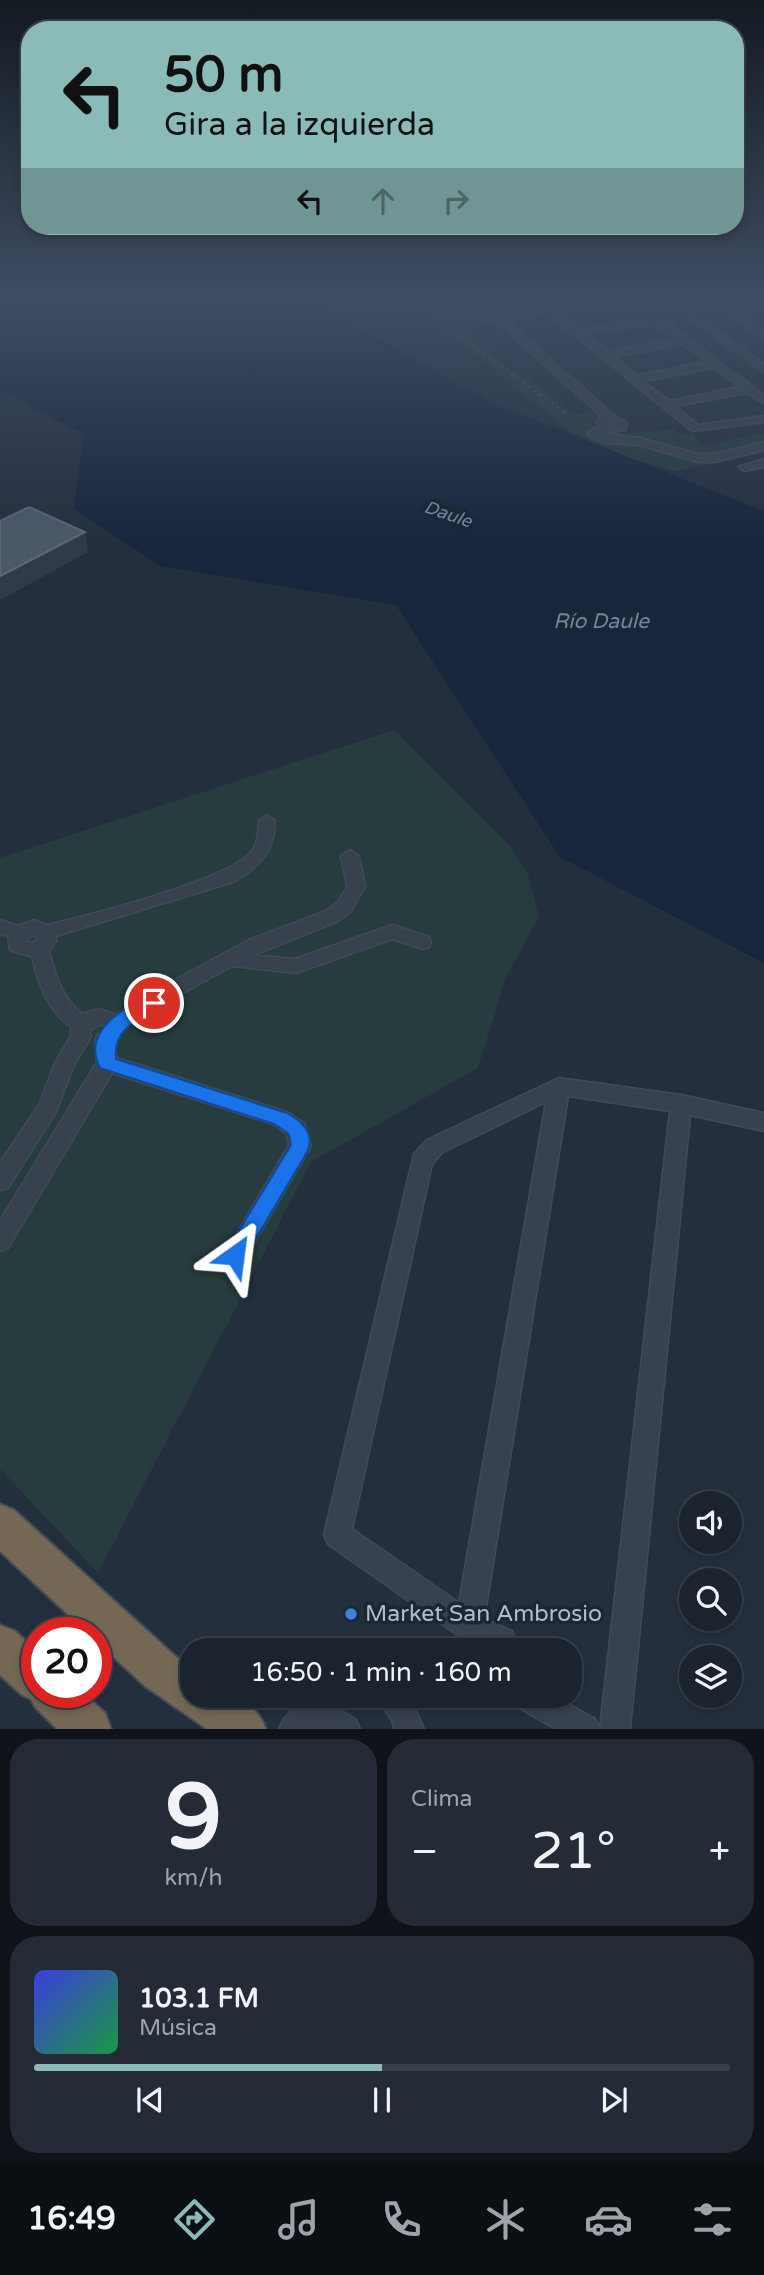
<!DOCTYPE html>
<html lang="es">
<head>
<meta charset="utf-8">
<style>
	body { margin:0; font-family:"Varela Round",sans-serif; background:#242b36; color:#f1f3f6; height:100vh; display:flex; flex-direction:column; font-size:26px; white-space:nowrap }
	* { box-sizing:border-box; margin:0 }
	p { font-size:23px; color:#a0a4aa }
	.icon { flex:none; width:38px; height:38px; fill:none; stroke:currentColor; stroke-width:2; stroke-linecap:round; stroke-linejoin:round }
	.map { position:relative; height:1729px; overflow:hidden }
	.panel { display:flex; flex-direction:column; gap:10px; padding:10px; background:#0f1319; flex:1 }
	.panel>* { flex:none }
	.banner { position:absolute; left:21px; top:21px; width:723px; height:214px; border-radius:28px; box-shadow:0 4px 10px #0003,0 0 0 2px #39404a; background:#8bbbb9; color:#111; overflow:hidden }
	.tools { position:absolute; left:679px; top:1491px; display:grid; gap:14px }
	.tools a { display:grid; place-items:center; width:63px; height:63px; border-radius:50%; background:#1b232e; box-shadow:0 4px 10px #0003,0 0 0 2px #39404a; font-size:35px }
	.speed { position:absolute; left:21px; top:1617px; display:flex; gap:14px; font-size:35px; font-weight:700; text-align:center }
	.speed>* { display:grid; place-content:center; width:91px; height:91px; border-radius:50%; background:#1b232e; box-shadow:0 4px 10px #0003,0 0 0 2px #39404a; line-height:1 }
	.speed .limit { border:10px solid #d22; background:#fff; color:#111 }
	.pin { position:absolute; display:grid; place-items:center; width:60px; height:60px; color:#fff; margin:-30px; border:4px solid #fff; border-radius:50%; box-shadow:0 2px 7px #0007 }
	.me { position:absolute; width:77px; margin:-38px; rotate:31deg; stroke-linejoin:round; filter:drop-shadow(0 0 5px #0008) }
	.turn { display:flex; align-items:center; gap:24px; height:147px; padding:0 28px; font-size:32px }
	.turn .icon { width:91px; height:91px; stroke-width:2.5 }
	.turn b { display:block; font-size:49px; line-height:60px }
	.lanes { display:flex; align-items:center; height:66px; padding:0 28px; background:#0003; justify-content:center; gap:35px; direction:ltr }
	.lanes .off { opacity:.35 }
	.big { font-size:52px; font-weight:600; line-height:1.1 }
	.panel .tile { flex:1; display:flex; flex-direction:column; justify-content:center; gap:10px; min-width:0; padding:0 24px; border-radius:28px; background:#242b36 }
	.panel .dial { align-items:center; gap:0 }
	.dial b { font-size:91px; line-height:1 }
	.song { display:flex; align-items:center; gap:21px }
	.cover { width:84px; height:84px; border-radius:10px; background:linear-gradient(135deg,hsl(240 70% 55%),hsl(140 70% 35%)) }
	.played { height:7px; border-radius:4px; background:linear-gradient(90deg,#8bbbb9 50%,#39404a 50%) }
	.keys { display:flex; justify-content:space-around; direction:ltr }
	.heat { display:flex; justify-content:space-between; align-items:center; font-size:38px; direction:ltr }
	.panel .tiles { flex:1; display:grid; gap:10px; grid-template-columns:1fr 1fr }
	.tile:last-child { grid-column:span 2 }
	.trip { position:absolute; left:180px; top:1638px; width:402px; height:70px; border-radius:28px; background:#1b232e; box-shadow:0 4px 10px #0003,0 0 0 2px #39404a; font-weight:600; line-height:70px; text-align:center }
	.tab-bar { display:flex; height:112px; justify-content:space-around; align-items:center; background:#0b0e12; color:#a0a4aa }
	.tab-bar .icon { width:49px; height:49px }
	.tab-bar .on { color:#8bbbb9 }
	.tab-bar b { font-size:32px; color:#f1f3f6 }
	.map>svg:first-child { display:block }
</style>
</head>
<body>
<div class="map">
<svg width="764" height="1729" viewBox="0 0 764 1729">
	<rect width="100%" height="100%" fill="#242f3e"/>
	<path fill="#263c3f" d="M408 301H452L466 313 494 309 501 314 495 318 498 324 474 328 470 332 512 372 517 370 575 415 596 411 602 417 593 421V425C608 437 654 432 674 429L681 435H693L705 446 764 433V453L675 471 620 455 568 430Z
		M394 730 510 846 528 874 539 917 506 977 478 1068 311 1162 98 1573 0 1469V858Z"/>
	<path fill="#17263c" d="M0 301H310L493 403 764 511V963L560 857 396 605 161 566 74 509 84 434 0 391Z"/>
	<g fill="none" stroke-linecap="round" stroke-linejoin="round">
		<g stroke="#414a57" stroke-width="3">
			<path id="minor" d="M490 301H501L516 313 585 301H606L508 321 611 413 627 423 625 430 602 433 640 438 699 454H715L764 442V450L715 462H699L639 445 607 443 589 436 587 434 598 426 596 423 601 416 498 323V319L506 315ZM609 421 615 424V426L609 425Z
				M665 301H676L764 364V372Z
				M764 304V310L740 315 764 331V339L729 315 735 309Z
				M556 316H564L579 329 651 318 674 319V323L669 324 764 395V403L747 393 675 406 698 425 764 416V422L692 431 556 320ZM656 324 677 339 607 351 586 334ZM683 344 707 362 637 375 614 357ZM714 368 740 387 669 401 643 381Z
				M764 459V467L744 471 738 467Z
				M267 815 275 821C275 852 259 867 233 882L56 936V941L49 951C55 975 62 998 82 1014L99 1009 116 1015 134 1007 160 988 249 940 326 911 338 902 347 887 341 856 350 850 359 856 365 887 350 912 338 921 254 955 295 959 392 925 429 937 431 942 429 947 422 949 392 939 296 973 232 966 174 998 148 1017 113 1033 101 1024 89 1031 91 1037 74 1065 56 1112 8 1188 0 1190V1163L40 1103 55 1063 71 1036V1027C48 1012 38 982 32 957L10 950 8 936 0 934V920L19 926 34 920 47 925C86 916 229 880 251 852 258 844 258 832 259 821ZM33 934 38 939 32 943 26 942Z
				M105 1032 112 1034 117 1058 287 1112 304 1123 311 1146 243 1262 235 1265 227 1262 224 1255 289 1145 287 1134 273 1124 112 1073 8 1248 0 1251V1221L97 1062 95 1040 98 1034Z
				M559 1078 681 1095 764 1113V1131L690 1115 630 1729H600L670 1111 568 1096 484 1619 512 1631 520 1650H491L459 1636 328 1544 324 1535 414 1154 427 1140ZM546 1102 459 1603 352 1529 432 1164 443 1152Z
				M304 1696H337L333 1706 355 1719 360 1729H279L284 1719Z
				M376 1696H410L424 1729H394C393 1715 380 1708 376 1696Z
				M512 1696H554L595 1719 600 1729H556L516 1706Z"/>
		</g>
		<g stroke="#434c59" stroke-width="4">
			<path id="highway" d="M0 1504 14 1510 175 1656 192 1668V1696C226 1696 251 1693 266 1729H207L145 1686 96 1641V1633H88L0 1551Z
				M0 1625 15 1631 37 1651V1692H82L105 1713 111 1729H57L35 1707 31 1699 22 1695 0 1675Z"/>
		</g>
		<path stroke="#3f5557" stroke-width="2" stroke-dasharray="3.5 3.5" stroke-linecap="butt" d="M439 301 463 318 492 322
			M479 323 468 329 462 338 567 414"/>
		<use href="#minor" fill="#38414e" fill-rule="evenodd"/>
		<use href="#highway" fill="#746855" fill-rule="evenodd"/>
	</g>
	<path fill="#2f3b4b" d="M85 532 88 552 0 600V576Z"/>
	<path fill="#4b5868" stroke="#5c6777" stroke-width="2" d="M29 507 85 532 0 576V521Z"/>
	<linearGradient id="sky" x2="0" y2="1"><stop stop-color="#141a22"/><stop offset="0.55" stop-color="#3f4d63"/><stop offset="1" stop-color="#3f4d63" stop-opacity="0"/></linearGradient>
	<rect width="764" height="543" fill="url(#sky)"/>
	<path fill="#1a73e8" stroke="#114b97" stroke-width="2" d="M154 996 161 998 163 1003 161 1008C136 1021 113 1028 116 1059L287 1113C301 1121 316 1133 307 1152L242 1262 235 1265 228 1262 224 1255 291 1145 289 1134 274 1124 100 1068C81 1031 124 1006 154 996Z"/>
	<circle fill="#3f7fe0" stroke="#1d2633" stroke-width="2.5" cx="351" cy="1614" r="7"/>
	<g text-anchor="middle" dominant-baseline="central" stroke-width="7" stroke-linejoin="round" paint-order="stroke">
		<g font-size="18" font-style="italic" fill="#6d86a8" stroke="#1d2633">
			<text transform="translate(448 514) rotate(19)">Daule</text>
		</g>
		<g font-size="21" font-style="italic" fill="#6d86a8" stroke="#1d2633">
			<text x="601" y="621">Río Daule</text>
		</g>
		<g font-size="23" fill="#b4bcc9" stroke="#1d2633" text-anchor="start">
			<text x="365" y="1614">Market San Ambrosio</text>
		</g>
	</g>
</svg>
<div class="tools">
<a><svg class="icon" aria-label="sound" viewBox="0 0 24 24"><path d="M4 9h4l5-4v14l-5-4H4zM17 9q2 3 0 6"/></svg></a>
<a><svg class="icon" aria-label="search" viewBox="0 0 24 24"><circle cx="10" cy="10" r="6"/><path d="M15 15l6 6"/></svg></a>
<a><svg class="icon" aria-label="layers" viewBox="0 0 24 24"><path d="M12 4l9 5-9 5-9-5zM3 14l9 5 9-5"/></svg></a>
</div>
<div class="speed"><div class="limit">20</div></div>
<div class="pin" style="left:154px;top:1003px;background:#d93025"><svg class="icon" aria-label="arrive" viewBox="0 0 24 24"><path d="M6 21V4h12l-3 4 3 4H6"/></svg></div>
<svg class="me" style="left:235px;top:1255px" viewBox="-20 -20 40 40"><path d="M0-17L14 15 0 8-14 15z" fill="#1a73e8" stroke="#fff" stroke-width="4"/></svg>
<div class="trip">16:50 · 1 min · 160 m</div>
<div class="banner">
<div class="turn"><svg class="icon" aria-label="left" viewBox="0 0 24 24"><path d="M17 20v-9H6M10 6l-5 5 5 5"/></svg><div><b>50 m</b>Gira a la izquierda</div></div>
<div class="lanes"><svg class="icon" aria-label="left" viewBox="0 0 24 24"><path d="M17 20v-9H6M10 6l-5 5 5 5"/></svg><svg class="icon off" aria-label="ahead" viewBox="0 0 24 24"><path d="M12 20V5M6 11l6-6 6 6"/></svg><svg class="icon off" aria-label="right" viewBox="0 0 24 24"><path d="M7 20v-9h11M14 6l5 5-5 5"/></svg></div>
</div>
</div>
<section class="panel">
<div class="tiles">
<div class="tile dial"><b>9</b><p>km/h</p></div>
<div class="tile"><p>Clima</p>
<div class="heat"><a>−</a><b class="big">21°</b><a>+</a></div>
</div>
<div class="tile">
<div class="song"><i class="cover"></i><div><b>103.1 FM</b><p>Música</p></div></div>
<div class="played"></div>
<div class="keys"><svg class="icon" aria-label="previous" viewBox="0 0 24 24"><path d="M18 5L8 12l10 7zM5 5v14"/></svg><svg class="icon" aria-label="pause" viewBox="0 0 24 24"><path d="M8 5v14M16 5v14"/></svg><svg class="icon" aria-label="next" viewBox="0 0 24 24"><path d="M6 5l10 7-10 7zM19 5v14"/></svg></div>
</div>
</div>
</section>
<nav class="tab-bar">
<b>16:49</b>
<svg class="icon on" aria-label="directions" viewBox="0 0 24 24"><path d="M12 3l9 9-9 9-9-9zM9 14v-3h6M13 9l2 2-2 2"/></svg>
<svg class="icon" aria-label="music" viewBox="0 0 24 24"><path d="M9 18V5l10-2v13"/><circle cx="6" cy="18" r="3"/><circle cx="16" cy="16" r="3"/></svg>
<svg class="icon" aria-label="phone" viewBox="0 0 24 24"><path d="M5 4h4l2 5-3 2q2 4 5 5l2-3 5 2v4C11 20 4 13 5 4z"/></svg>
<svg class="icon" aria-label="climate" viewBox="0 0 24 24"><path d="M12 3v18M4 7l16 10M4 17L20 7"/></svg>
<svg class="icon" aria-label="car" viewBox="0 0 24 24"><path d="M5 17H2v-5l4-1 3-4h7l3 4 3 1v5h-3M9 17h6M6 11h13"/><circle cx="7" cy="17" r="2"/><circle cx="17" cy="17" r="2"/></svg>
<svg class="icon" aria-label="filters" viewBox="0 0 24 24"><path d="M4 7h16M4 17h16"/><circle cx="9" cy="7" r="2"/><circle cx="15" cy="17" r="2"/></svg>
</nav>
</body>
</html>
